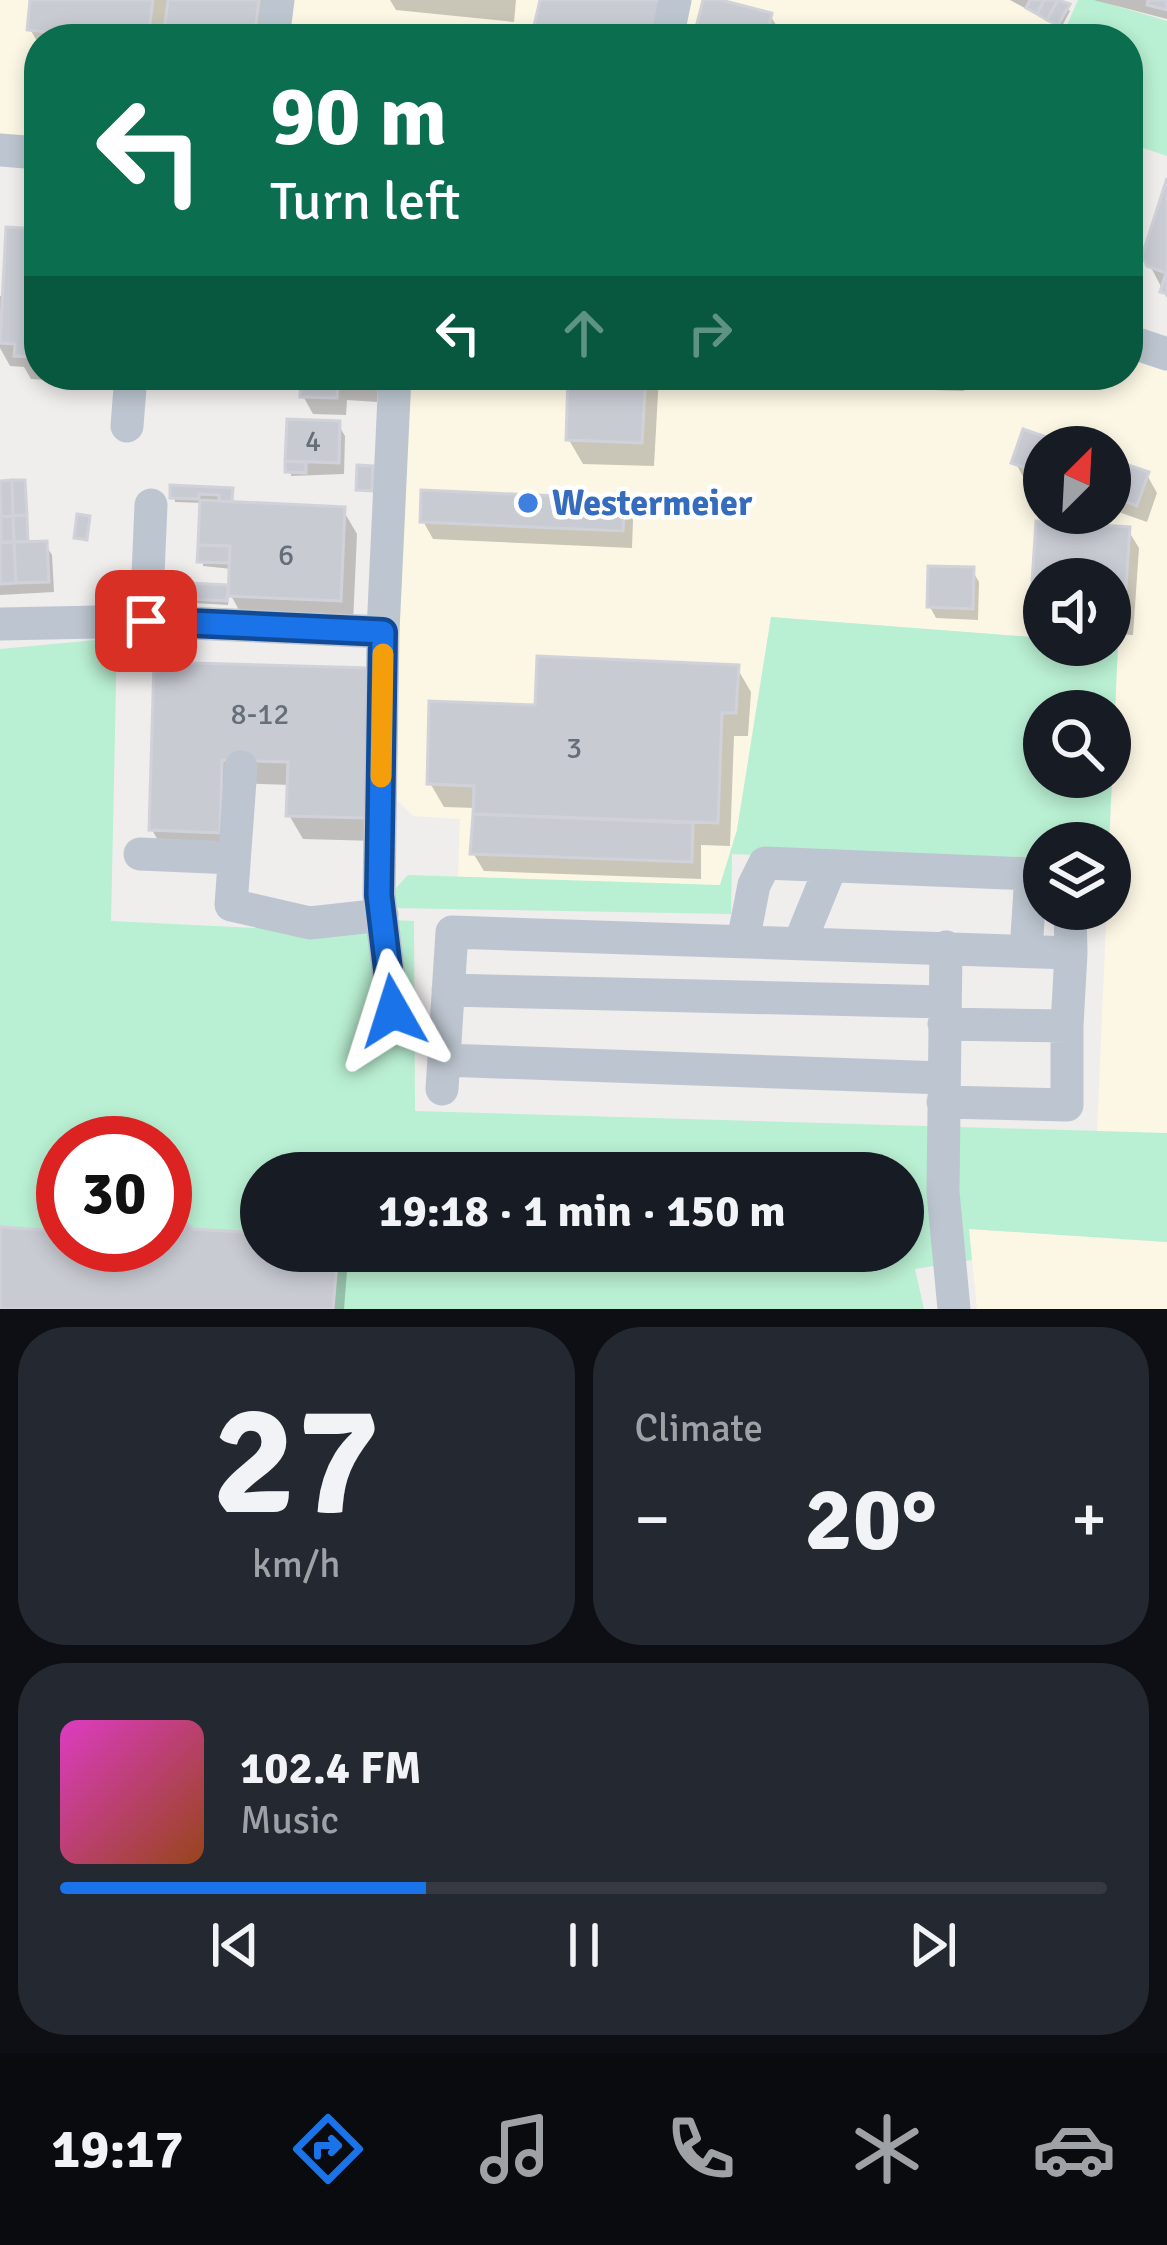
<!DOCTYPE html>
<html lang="en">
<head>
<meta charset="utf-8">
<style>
	body { margin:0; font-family:Signika,sans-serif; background:#242831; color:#f1f3f6; height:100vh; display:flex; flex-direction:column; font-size:45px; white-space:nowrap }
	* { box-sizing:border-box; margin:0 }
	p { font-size:39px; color:#9ea1a6 }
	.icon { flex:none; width:66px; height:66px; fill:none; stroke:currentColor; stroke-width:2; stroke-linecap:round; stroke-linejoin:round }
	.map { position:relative; height:1309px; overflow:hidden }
	.details { display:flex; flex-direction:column; gap:18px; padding:18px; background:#0d0f14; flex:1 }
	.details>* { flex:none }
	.banner { position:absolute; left:24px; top:24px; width:1119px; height:366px; border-radius:48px; box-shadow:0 6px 18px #0003; background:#0b6e4f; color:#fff; overflow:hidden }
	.needle { width:78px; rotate:24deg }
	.controls { position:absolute; left:1023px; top:426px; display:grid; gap:24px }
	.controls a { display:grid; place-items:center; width:108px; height:108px; border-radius:50%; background:#171b24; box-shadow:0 6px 18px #0003; font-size:60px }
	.speed { position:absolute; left:36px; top:1116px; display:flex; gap:24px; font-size:60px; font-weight:700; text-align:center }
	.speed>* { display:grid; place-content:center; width:156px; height:156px; border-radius:50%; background:#171b24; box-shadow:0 6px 18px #0003; line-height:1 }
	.speed .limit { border:18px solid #d22; background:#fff; color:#111 }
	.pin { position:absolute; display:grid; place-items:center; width:102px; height:102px; color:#fff; margin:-51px; border-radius:24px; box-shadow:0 6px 18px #0006 }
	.me { position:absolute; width:132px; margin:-66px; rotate:354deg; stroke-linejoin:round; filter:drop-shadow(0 0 9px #0008) }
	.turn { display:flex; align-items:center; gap:42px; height:252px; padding:0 48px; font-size:54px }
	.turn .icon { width:156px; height:156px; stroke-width:2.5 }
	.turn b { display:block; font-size:84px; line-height:102px }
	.lanes { display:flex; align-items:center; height:114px; padding:0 48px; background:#0003; justify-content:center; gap:60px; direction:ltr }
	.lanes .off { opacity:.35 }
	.big { font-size:90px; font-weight:800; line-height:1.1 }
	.details .card { flex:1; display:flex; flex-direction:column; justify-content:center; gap:18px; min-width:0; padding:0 42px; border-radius:48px; background:#242831 }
	.details .dial { align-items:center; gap:0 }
	.dial b { font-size:156px; line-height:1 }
	.song { display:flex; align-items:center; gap:36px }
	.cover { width:144px; height:144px; border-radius:18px; background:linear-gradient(135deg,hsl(310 70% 55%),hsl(20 70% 35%)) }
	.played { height:12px; border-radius:6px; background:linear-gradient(90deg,#1a73e8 35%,#363941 35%) }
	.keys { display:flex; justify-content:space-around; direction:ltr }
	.heat { display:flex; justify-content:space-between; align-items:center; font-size:66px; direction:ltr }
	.details .tiles { flex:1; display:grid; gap:18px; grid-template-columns:1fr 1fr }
	.card:last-child { grid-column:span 2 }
	.trip { position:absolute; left:240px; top:1152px; width:684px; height:120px; border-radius:60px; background:#171b24; box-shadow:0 6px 18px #0003; font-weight:800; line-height:120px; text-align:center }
	.menu { display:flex; height:192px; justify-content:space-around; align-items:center; background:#090b0e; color:#9ea1a6 }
	.menu .icon { width:84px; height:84px }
	.menu .active { color:#1a73e8 }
	.menu b { font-size:54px; color:#f1f3f6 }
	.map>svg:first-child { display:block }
</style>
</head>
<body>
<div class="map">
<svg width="1167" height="1309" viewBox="0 0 1167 1309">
	<rect width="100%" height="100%" fill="#f0eded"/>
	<path fill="#fcf7e5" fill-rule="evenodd" d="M0 0H1011L1085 39H39V139L0 136Z
		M1128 354 1167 367V1133H1097L1118 645 1110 644V579H1044V638L771 617 737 830 720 886 458 877 460 819 413 816 389 792 407 375H1128ZM1044 447H1110V513H1044Z
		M969 1229 1167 1242V1309H977Z"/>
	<path fill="#b9efd2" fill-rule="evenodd" d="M1078 0H1096L1167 21V156L1128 143V39H1092L1067 25Z
		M771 617 1044 638V645L1118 644 1109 843H1044V865L732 854 731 914 392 908 396 888 408 875 720 885 737 830ZM1044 711H1110V777H1044Z
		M117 638 111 921 364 933 391 920 414 921 415 1111 1167 1133V1242L969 1229 972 1260 915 1269 924 1309H0V649ZM63 1143H165V1245H63ZM261 1173H903V1251H261Z"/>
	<path fill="#0003" d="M33 0H274L269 39H39V45L30 29Z
		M390 0H516L514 22 396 10Z
		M706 0 770 15 781 33 779 39H696Z
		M1056 0 1070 11 1061 28 1010 0Z
		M1094 0H1167V19Z
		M1167 188V298L1145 256Z
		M9 230 39 232V375H47L46 380 31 379 24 367 10 366 0 348V296H5Z
		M304 375H379L377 402 347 400 346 415 313 414 303 396Z
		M571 375H659L654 466 583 464 569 440Z
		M718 375H760L759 378Z
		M897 375H965L964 391 903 389Z
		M290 422 338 424 345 436 344 474 291 476Z
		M1025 433 1066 447H1044V487L1025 480 1015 462Z
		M1110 462 1147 475 1157 493 1147 522 1110 509Z
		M23 483 28 545 45 544 52 555 54 592 0 595V546H7L4 542Z
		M173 488 232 491 234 505 343 510 357 534 353 624 244 619 229 592 228 605 195 603 192 586 231 588 232 569 203 566V503L175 502Z
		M623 502 633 520 632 548 433 539 423 521Z
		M1038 524 1128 530 1139 548 1133 635 1110 634V579H1044L1043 629 1033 611Z
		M972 570 979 582 978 620 936 618 930 607Z
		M157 665 367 671 377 841 303 839 289 815 290 785 234 783 232 856 166 854 152 830Z
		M737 668 751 692 748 736H734L730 846 701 845V879L484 871 473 853 476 808 444 807 430 783 538 708Z
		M165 1217 192 1232 261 1236V1251L336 1253 347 1271 344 1309H0V1230L63 1234V1245H165Z"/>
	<path fill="#c9cbd3" stroke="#d1d2d9" stroke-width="3" d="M30 0H153L148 39 119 35V39H56L57 33 27 30Z
		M168 0H259L254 39H163Z
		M540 0H666L657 39H531Z
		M703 0H721L772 13 766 39H693Z
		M1030 0H1044L1037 14 1026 8Z
		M1044 0H1058L1047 20 1037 14Z
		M1058 0 1070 4 1058 25 1047 20Z
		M1148 0H1167V10L1147 5Z
		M1167 178V294L1160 292 1166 273 1147 266 1142 256Z
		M6 227 39 229 34 357 14 356 15 344 0 343Z
		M301 375H369L368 385 338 383 337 398 300 397Z
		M568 375H646L642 443 566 440Z
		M894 375H959V381L894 378Z
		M287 419 340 421 339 463 285 461Z
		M1023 429 1075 447H1044V474L1011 463Z
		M1110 459 1149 472 1137 506 1110 496Z
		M285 461 306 462V473L285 472Z
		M357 465 373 466 372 491 356 490Z
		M12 480H25L27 515 13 516Z
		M12 480 13 516 1 517 0 481Z
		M170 485 233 488 232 502 219 501V495L199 494V499L170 498Z
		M421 490 625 499 623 531 420 522Z
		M200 500 345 507 341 601 228 596 230 546 198 545Z
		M77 514 90 516 87 540 74 538Z
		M27 515 28 542H14L13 516Z
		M13 516 14 542H1V517Z
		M1036 521 1130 527 1124 619 1110 618V579H1044V613L1030 612Z
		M47 541 49 582 16 583 14 542Z
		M14 542 16 583 0 584V543Z
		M198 545 230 546 229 563 197 562Z
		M928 566 974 567 973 609 927 607Z
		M189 583 228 585 227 601 189 599Z
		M537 656 739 665 736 713H722L718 823 473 814 474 786 427 784 429 701 535 705Z
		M154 662 369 668 365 818 286 816 288 762 222 760 220 833 149 830Z
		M473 814 693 823 692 862 470 854Z
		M165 1215 179 1216 193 1229 261 1233V1251H338L333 1309H0V1227L63 1231V1221V1245H165Z"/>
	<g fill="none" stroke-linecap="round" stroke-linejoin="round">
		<path stroke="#bdc6d0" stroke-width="33" d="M273 39 278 0
			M667 39 675 0
			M0 150 39 153
			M1128 341 1167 354
			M127 426 131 375
			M151 505 146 621 383 632
			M0 624 146 621
			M241 767 231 905 310 923 382 915
			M140 854 233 858
			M1070 909 1071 953
			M743 941 754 885 765 863 1031 874 1026 951
			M800 942 831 866
			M946 947 943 1192 954 1309
			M448 990 945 1002
			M387 1012 393 1011 379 895 383 632 395 375
			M444 1060 943 1078
			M442 1089 452 932 1071 953 1067 1026
			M943 1102 1067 1105V1026L944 1024"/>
	</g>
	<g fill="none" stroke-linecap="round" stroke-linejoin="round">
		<g stroke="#114b97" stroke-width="30">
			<path id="route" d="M146 621 383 632 379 895 393 1011"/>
		</g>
		<use href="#route" stroke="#1a73e8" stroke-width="21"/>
		<path stroke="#f59e0b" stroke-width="21" d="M381 777 383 654"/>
	</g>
	<circle fill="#3f7fe0" stroke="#fff" stroke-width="4.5" cx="528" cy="503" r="12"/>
	<g text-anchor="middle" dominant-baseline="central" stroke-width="9" stroke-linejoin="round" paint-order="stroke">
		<g font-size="30" fill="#666e78">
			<text x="313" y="441">4</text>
			<text x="286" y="555">6</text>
			<text x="260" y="714">8-12</text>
			<text x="574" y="748">3</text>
		</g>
		<g font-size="36" font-weight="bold" fill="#366cbe" stroke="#fff" text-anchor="start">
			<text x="552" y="503">Westermeier</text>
		</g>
	</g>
</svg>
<div class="controls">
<a><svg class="needle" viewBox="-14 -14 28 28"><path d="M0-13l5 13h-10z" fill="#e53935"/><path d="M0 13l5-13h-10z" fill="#9ea1a6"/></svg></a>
<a><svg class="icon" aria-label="sound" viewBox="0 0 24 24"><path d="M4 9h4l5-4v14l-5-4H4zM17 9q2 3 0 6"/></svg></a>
<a><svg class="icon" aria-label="search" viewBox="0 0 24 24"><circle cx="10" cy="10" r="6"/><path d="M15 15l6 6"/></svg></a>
<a><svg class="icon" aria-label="layers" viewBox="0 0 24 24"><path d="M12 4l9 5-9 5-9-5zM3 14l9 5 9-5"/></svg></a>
</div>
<div class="speed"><div class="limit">30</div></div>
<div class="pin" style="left:146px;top:621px;background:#d93025"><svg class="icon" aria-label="arrive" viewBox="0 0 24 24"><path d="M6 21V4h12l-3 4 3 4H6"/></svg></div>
<svg class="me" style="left:393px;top:1011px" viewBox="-20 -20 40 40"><path d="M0-17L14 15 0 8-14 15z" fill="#1a73e8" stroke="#fff" stroke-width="4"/></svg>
<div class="trip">19:18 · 1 min · 150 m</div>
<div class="banner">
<div class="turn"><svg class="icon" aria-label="left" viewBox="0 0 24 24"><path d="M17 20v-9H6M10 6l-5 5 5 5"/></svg><div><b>90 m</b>Turn left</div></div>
<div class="lanes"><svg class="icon" aria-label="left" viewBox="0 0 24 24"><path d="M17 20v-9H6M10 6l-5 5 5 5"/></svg><svg class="icon off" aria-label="ahead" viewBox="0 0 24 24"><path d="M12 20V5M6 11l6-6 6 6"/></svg><svg class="icon off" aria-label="right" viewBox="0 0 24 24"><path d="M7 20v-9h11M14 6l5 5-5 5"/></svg></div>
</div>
</div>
<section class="details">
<div class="tiles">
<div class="card dial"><b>27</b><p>km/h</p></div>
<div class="card"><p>Climate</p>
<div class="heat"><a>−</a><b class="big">20°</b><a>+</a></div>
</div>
<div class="card">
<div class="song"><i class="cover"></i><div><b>102.4 FM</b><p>Music</p></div></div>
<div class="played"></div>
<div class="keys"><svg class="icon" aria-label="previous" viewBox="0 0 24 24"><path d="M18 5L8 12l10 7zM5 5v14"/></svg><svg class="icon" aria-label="pause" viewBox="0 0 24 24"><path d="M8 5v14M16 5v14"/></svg><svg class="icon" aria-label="next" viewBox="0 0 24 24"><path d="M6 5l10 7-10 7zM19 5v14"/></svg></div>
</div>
</div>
</section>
<nav class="menu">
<b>19:17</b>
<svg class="icon active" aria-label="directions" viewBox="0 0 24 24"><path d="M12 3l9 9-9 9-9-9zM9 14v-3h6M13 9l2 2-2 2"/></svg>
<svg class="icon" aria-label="music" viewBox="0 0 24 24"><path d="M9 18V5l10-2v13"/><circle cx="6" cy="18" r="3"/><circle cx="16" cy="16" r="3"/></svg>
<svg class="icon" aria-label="phone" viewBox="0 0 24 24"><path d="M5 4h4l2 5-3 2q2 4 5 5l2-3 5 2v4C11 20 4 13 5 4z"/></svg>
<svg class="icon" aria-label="climate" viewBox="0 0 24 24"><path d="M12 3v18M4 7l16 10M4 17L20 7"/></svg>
<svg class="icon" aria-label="car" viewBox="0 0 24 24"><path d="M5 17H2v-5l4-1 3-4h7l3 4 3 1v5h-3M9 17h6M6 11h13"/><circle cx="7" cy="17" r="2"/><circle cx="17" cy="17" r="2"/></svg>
</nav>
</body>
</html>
